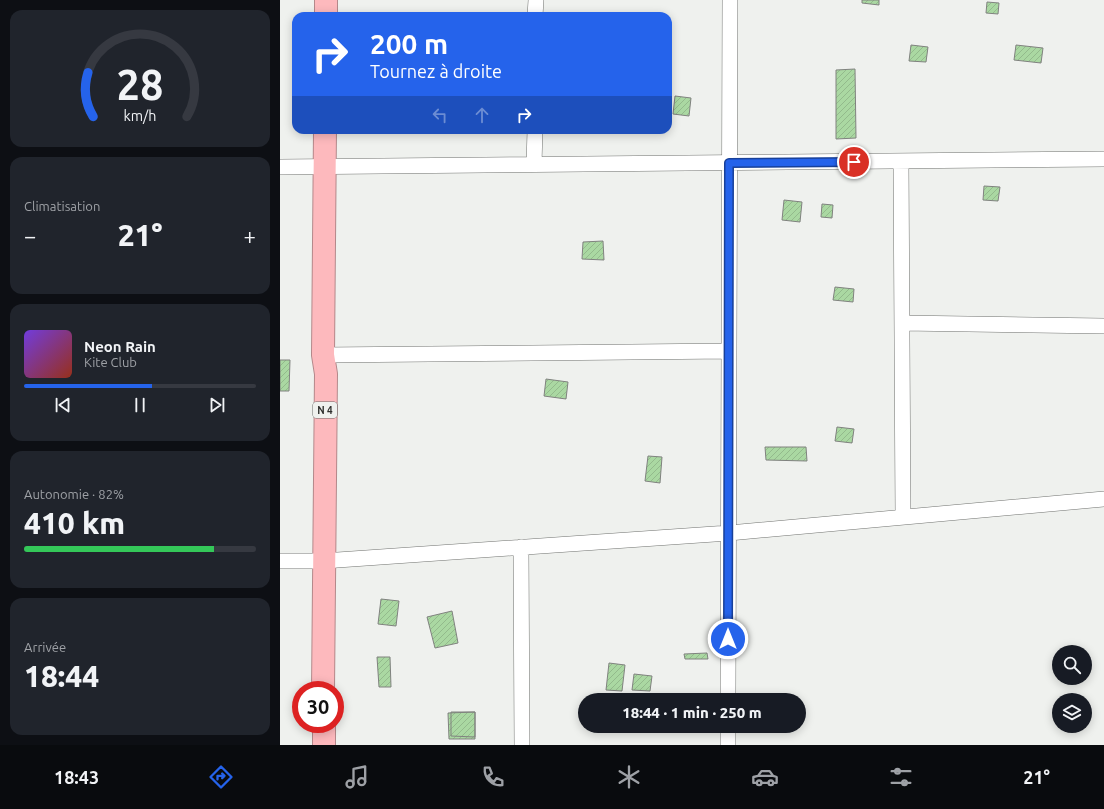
<!DOCTYPE html>
<html lang="fr">
<head>
<meta charset="utf-8">
<style>
	body { margin:0; font-family:Ubuntu,sans-serif; background:#20242c; color:#f1f3f6; height:100vh; display:flex; flex-direction:column; font-size:15px; white-space:nowrap }
	* { box-sizing:border-box; margin:0 }
	p { font-size:13px; color:#9ea1a6 }
	.icon { flex:none; width:22px; height:22px; fill:none; stroke:currentColor; stroke-width:2; stroke-linecap:round; stroke-linejoin:round }
	.map { position:relative; flex:1; overflow:hidden }
	.drawer { display:flex; flex-direction:column; gap:10px; padding:10px; background:#0d0f14; width:280px }
	.drawer>* { flex:none }
	.hud { position:absolute; left:12px; top:12px; width:380px; height:122px; border-radius:12px; box-shadow:0 2px 10px #0003; background:#2563eb; color:#fff; overflow:hidden }
	.controls { position:absolute; left:772px; top:645px; display:grid; gap:8px }
	.controls a { display:grid; place-items:center; width:40px; height:40px; border-radius:50%; background:#171b24; box-shadow:0 2px 10px #0003; font-size:20px }
	.speed { position:absolute; left:12px; top:681px; display:flex; gap:8px; font-size:20px; font-weight:700; text-align:center }
	.speed>* { display:grid; place-content:center; width:52px; height:52px; border-radius:50%; background:#171b24; box-shadow:0 2px 10px #0003; line-height:1 }
	.speed .limit { border:6px solid #d22; background:#fff; color:#111 }
	.pin { position:absolute; display:grid; place-items:center; width:34px; height:34px; color:#fff; margin:-17px; border:2px solid #fff; border-radius:50%; box-shadow:0 1px 4px #0007 }
	.me { position:absolute; width:44px; margin:-22px; rotate:0deg; stroke-linejoin:round; filter:drop-shadow(0 0 3px #0008) }
	.turn { display:flex; align-items:center; gap:14px; height:84px; padding:0 12px; font-size:18px }
	.turn .icon { width:52px; height:52px; stroke-width:2.5 }
	.turn b { display:block; font-size:28px; line-height:34px }
	.lanes { display:flex; align-items:center; height:38px; padding:0 12px; background:#0003; justify-content:center; gap:20px; direction:ltr }
	.lanes .off { opacity:.35 }
	.big { font-size:30px; font-weight:800; line-height:1.1 }
	.drawer .card { flex:1; display:flex; flex-direction:column; justify-content:center; gap:6px; min-width:0; padding:0 14px; border-radius:12px; background:#20242c }
	.drawer .dial { align-items:center; gap:0 }
	.dial svg { height:104px; overflow:visible; fill:none; stroke:#363941; stroke-width:7; stroke-linecap:round; text-anchor:middle }
	.dial text { fill:#f1f3f6; stroke:none }
	.song { display:flex; align-items:center; gap:12px }
	.cover { width:48px; height:48px; border-radius:6px; background:linear-gradient(135deg,hsl(260 70% 55%),hsl(10 70% 35%)) }
	.played { height:4px; border-radius:2px; background:linear-gradient(90deg,#2563eb 55%,#363941 55%) }
	.keys { display:flex; justify-content:space-around; direction:ltr }
	.heat { display:flex; justify-content:space-between; align-items:center; font-size:22px; direction:ltr }
	.charge { height:6px; border-radius:3px; background:linear-gradient(90deg,#34c759 82%,#363941 0) }
	.trip { position:absolute; left:298px; top:693px; width:228px; height:40px; border-radius:20px; background:#171b24; box-shadow:0 2px 10px #0003; font-weight:800; line-height:40px; text-align:center }
	.tabs { display:flex; height:64px; justify-content:space-around; align-items:center; background:#090b0e; color:#9ea1a6 }
	.tabs .icon { width:28px; height:28px }
	.tabs .selected { color:#2563eb }
	.tabs b { font-size:18px; color:#f1f3f6 }
	main { display:flex; flex:1; min-height:0 }
	.map>svg:first-child { display:block }
</style>
</head>
<body>
<main>
<section class="drawer">
<div class="card dial"><svg viewBox="0 0 100 80">
<path d="M14 69A42 42 0 1 1 86 69"/>
<path d="M14 69A42 42 0 0 1 10 35" stroke="#2563eb"/>
<text x="50" y="56" font-size="32" font-weight="700">28</text>
<text x="50" y="72" font-size="11">km/h</text>
</svg></div>
<div class="card"><p>Climatisation</p>
<div class="heat"><a>−</a><b class="big">21°</b><a>+</a></div>
</div>
<div class="card">
<div class="song"><i class="cover"></i><div><b>Neon Rain</b><p>Kite Club</p></div></div>
<div class="played"></div>
<div class="keys"><svg class="icon" aria-label="previous" viewBox="0 0 24 24"><path d="M18 5L8 12l10 7zM5 5v14"/></svg><svg class="icon" aria-label="pause" viewBox="0 0 24 24"><path d="M8 5v14M16 5v14"/></svg><svg class="icon" aria-label="next" viewBox="0 0 24 24"><path d="M6 5l10 7-10 7zM19 5v14"/></svg></div>
</div>
<div class="card"><p>Autonomie · 82%</p><b class="big">410 km</b><div class="charge"></div></div>
<div class="card"><p>Arrivée</p><b class="big">18:44</b></div>
</section>
<div class="map">
<svg width="824" height="745" viewBox="0 0 824 745">
	<defs>
		<pattern id="building-hatch" width="6" height="6" patternUnits="userSpaceOnUse"><rect width="6" height="6" fill="#aad8a2"/><path d="M-1 1l2-2M0 6l6-6M5 7l2-2" fill="none" stroke="#93ba8c"/></pattern>
	</defs>
	<rect width="100%" height="100%" fill="#eff1ee"/>
	<path fill="url(#building-hatch)" stroke="#80827f" d="M582 0H599V5L582 3Z
		M707 2 719 3 718 14 706 13Z
		M631 45 648 47 646 62 629 61Z
		M736 45 763 48 761 63 734 60Z
		M575 69 576 138 556 139V70Z
		M395 96 411 98 409 116 393 114Z
		M704 186 720 187 718 201 703 200Z
		M504 200 522 202 520 222 502 220Z
		M542 204 553 205 552 218 541 217Z
		M323 241 324 260 302 259 303 242Z
		M555 287 574 289 573 302 553 300Z
		M0 360H10L9 391H0Z
		M266 379 288 382 286 399 264 396Z
		M557 427 574 429 572 443 555 441Z
		M485 447H526L527 461 486 460Z
		M368 456 382 457 380 483 365 481Z
		M101 599 119 601 116 626 98 624Z
		M172 611 178 643 155 648 147 617Z
		M427 653 428 659H405L404 654Z
		M97 657H110L111 687H99Z
		M329 663 345 665 342 691 326 690Z
		M354 674 372 676 370 691 352 690Z
		M171 712H195V737L171 736Z
		M195 712V739H169L168 713Z"/>
	<g fill="none" stroke-linecap="round" stroke-linejoin="round">
		<g stroke="#717370" stroke-width="16">
			<path id="street" d="M255 16 256 0
				M621 161 623 517
				M254 164 255 130
				M0 167 824 159
				M622 323 824 326
				M43 355 449 351
				M241 547 242 745
				M0 561H43L449 533 824 499
				M448 700 450 0
				M448 745V726"/>
		</g>
		<g stroke="#b4888a" stroke-width="24">
			<path id="highway" d="M46 16V0
				M43 690 46 374 43 355 45 130
				M44 724V745"/>
		</g>
		<use href="#street" stroke="#fff" stroke-width="15"/>
		<use href="#highway" stroke="#fdb9bd" stroke-width="22"/>
	</g>
	<g fill="none" stroke-linecap="round" stroke-linejoin="round">
		<g stroke="#184099" stroke-width="10">
			<path id="route" d="M448 639 449 163 574 162"/>
		</g>
		<use href="#route" stroke="#2563eb" stroke-width="7"/>
	</g>
	<g text-anchor="middle" dominant-baseline="central" stroke-width="3" stroke-linejoin="round" paint-order="stroke">
		<rect fill="#eff1ee" stroke="#676866" stroke-width="1" x="33" y="402" width="24" height="16" rx="3"/>
		<g font-size="10" font-weight="bold" fill="#2d2e2c">
			<text x="45" y="410">N 4</text>
		</g>
	</g>
</svg>
<div class="controls">
<a><svg class="icon" aria-label="search" viewBox="0 0 24 24"><circle cx="10" cy="10" r="6"/><path d="M15 15l6 6"/></svg></a>
<a><svg class="icon" aria-label="layers" viewBox="0 0 24 24"><path d="M12 4l9 5-9 5-9-5zM3 14l9 5 9-5"/></svg></a>
</div>
<div class="speed"><div class="limit">30</div></div>
<div class="pin" style="left:574px;top:162px;background:#d93025"><svg class="icon" aria-label="arrive" viewBox="0 0 24 24"><path d="M6 21V4h12l-3 4 3 4H6"/></svg></div>
<svg class="me" style="left:448px;top:639px" viewBox="-20 -20 40 40"><circle r="17" fill="#2563eb" stroke="#fff" stroke-width="3"/><path d="M0-11L8 9 0 5-8 9z" fill="#fff"/></svg>
<div class="trip">18:44 · 1 min · 250 m</div>
<div class="hud">
<div class="turn"><svg class="icon" aria-label="right" viewBox="0 0 24 24"><path d="M7 20v-9h11M14 6l5 5-5 5"/></svg><div><b>200 m</b>Tournez à droite</div></div>
<div class="lanes"><svg class="icon off" aria-label="left" viewBox="0 0 24 24"><path d="M17 20v-9H6M10 6l-5 5 5 5"/></svg><svg class="icon off" aria-label="ahead" viewBox="0 0 24 24"><path d="M12 20V5M6 11l6-6 6 6"/></svg><svg class="icon" aria-label="right" viewBox="0 0 24 24"><path d="M7 20v-9h11M14 6l5 5-5 5"/></svg></div>
</div>
</div>
</main>
<nav class="tabs">
<b>18:43</b>
<svg class="icon selected" aria-label="directions" viewBox="0 0 24 24"><path d="M12 3l9 9-9 9-9-9zM9 14v-3h6M13 9l2 2-2 2"/></svg>
<svg class="icon" aria-label="music" viewBox="0 0 24 24"><path d="M9 18V5l10-2v13"/><circle cx="6" cy="18" r="3"/><circle cx="16" cy="16" r="3"/></svg>
<svg class="icon" aria-label="phone" viewBox="0 0 24 24"><path d="M5 4h4l2 5-3 2q2 4 5 5l2-3 5 2v4C11 20 4 13 5 4z"/></svg>
<svg class="icon" aria-label="climate" viewBox="0 0 24 24"><path d="M12 3v18M4 7l16 10M4 17L20 7"/></svg>
<svg class="icon" aria-label="car" viewBox="0 0 24 24"><path d="M5 17H2v-5l4-1 3-4h7l3 4 3 1v5h-3M9 17h6M6 11h13"/><circle cx="7" cy="17" r="2"/><circle cx="17" cy="17" r="2"/></svg>
<svg class="icon" aria-label="filters" viewBox="0 0 24 24"><path d="M4 7h16M4 17h16"/><circle cx="9" cy="7" r="2"/><circle cx="15" cy="17" r="2"/></svg>
<b>21°</b>
</nav>
</body>
</html>
